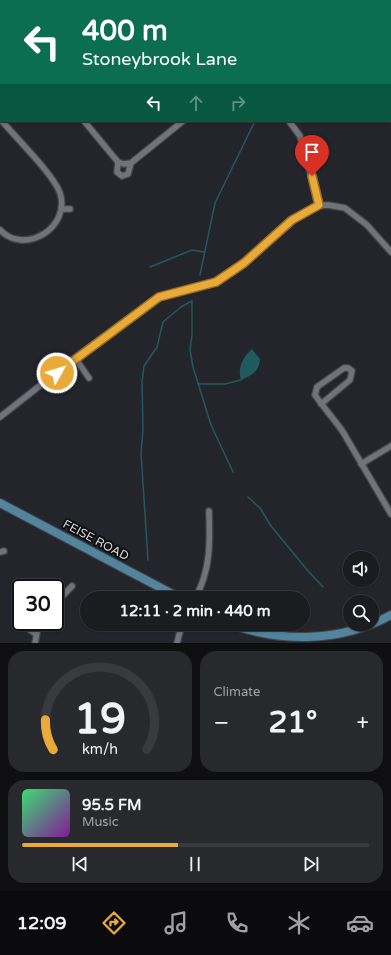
<!DOCTYPE html>
<html lang="en">
<head>
<meta charset="utf-8">
<style>
	body { margin:0; font-family:"Varela Round",sans-serif; background:#28292d; color:#f1f3f6; height:100vh; display:flex; flex-direction:column; font-size:15px; white-space:nowrap }
	* { box-sizing:border-box; margin:0 }
	p { font-size:13px; color:#a0a1a5 }
	.icon { flex:none; width:22px; height:22px; fill:none; stroke:currentColor; stroke-width:2; stroke-linecap:round; stroke-linejoin:round }
	.map { position:relative; height:643px; overflow:hidden }
	.drawer { display:flex; flex-direction:column; gap:8px; padding:8px; background:#0f0f12; flex:1 }
	.drawer>* { flex:none }
	.guide { position:absolute; left:0px; top:0px; width:391px; height:122px; box-shadow:0 1px 3px #0004,0 0 0 1px #393a3e; background:#0b6e4f; color:#fff; overflow:hidden }
	.controls { position:absolute; left:343px; top:551px; display:grid; gap:8px }
	.controls a { display:grid; place-items:center; width:36px; height:36px; border-radius:50%; background:#1b1c20; box-shadow:0 1px 3px #0004,0 0 0 1px #393a3e; font-size:20px }
	.speed { position:absolute; left:12px; top:579px; display:flex; gap:8px; font-size:20px; font-weight:700; text-align:center }
	.speed>* { display:grid; place-content:center; width:52px; height:52px; border-radius:50%; background:#1b1c20; box-shadow:0 1px 3px #0004,0 0 0 1px #393a3e; line-height:1 }
	.speed .limit { border:2px solid #111; border-radius:6px; background:#fff; color:#111 }
	.pin { position:absolute; display:grid; place-items:center; width:34px; height:34px; color:#fff; margin:-41px -17px; border-radius:50% 50% 50% 0; rotate:-45deg; box-shadow:0 0 4px #0007 }
	.pin .icon { rotate:45deg }
	.me { position:absolute; width:44px; margin:-22px; rotate:51deg; stroke-linejoin:round; filter:drop-shadow(0 0 3px #0008) }
	.turn { display:flex; align-items:center; gap:14px; height:84px; padding:0 16px; font-size:18px }
	.turn .icon { width:52px; height:52px; stroke-width:2.5 }
	.turn b { display:block; font-size:28px; line-height:34px }
	.lanes { display:flex; align-items:center; height:38px; padding:0 16px; background:#0003; justify-content:center; gap:20px; direction:ltr }
	.lanes .off { opacity:.35 }
	.big { font-size:30px; font-weight:800; line-height:1.1 }
	.drawer .widget { flex:1; display:flex; flex-direction:column; justify-content:center; gap:6px; min-width:0; padding:0 14px; border-radius:16px; background:#28292d }
	.drawer .dial { align-items:center; gap:0 }
	.dial svg { height:104px; overflow:visible; fill:none; stroke:#393a3e; stroke-width:7; stroke-linecap:round; text-anchor:middle }
	.dial text { fill:#f1f3f6; stroke:none }
	.song { display:flex; align-items:center; gap:12px }
	.cover { width:48px; height:48px; border-radius:6px; background:linear-gradient(135deg,hsl(140 70% 55%),hsl(290 70% 35%)) }
	.played { height:4px; border-radius:2px; background:linear-gradient(90deg,#eaaa39 45%,#393a3e 45%) }
	.keys { display:flex; justify-content:space-around; direction:ltr }
	.heat { display:flex; justify-content:space-between; align-items:center; font-size:22px; direction:ltr }
	.drawer .tiles { flex:1; display:grid; gap:8px; grid-template-columns:1fr 1fr }
	.widget:last-child { grid-column:span 2 }
	.trip { position:absolute; left:80px; top:591px; width:230px; height:40px; border-radius:20px; background:#1b1c20; box-shadow:0 1px 3px #0004,0 0 0 1px #393a3e; font-weight:800; line-height:40px; text-align:center }
	.tab-bar { display:flex; height:64px; justify-content:space-around; align-items:center; background:#0b0b0d; color:#a0a1a5 }
	.tab-bar .icon { width:28px; height:28px }
	.tab-bar .on { color:#eaaa39 }
	.tab-bar b { font-size:18px; color:#f1f3f6 }
	.map>svg:first-child { display:block }
</style>
</head>
<body>
<div class="map">
<svg width="391" height="643" viewBox="0 0 391 643">
	<rect width="100%" height="100%" fill="#24252b"/>
	<path fill="#205a60" d="M252 349 260 359C259 372 252 375 241 380 237 368 243 357 252 349Z"/>
	<g fill="none" stroke-linecap="round" stroke-linejoin="round">
		<path stroke="#205a60" stroke-width="1.5" d="M372 0 373 1
			M390 25 391 26
			M150 267 192 250 204 252
			M200 275 215 203 255 121
			M199 384H225L241 380
			M248 497 260 508 271 526 309 572 323 587
			M148 560 141 453 143 430 142 382 144 366 157 347 163 322 181 307 192 301V335L190 350 193 367 211 425 233 472"/>
		<g stroke="#424348" stroke-width="5">
			<path id="lane" d="M284 635 285 624"/>
		</g>
		<g stroke="#424348" stroke-width="8">
			<path id="street" d="M63 0 65 1
				M0 32 1 33
				M84 121 118 162 124 164 131 163 183 121
				M289 121 300 136 319 205
				M118 162 117 172 122 176 128 174 131 163
				M61 209H70
				M0 230C25 256 71 227 60 193 54 175 16 138 2 121
				M75 358 89 378
				M321 404 350 380 352 371 348 368H344L317 387 315 395C324 408 334 419 343 432L391 514
				M0 417 75 358 159 297 216 282 244 263 292 221 315 206 328 205 345 208 367 225 391 252
				M361 464 391 446
				M0 552 4 551
				M195 598C211 571 210 541 209 511
				M55 604 72 586
				M24 622 27 628 36 634
				M35 643 39 622
				M177 643 182 624"/>
		</g>
		<g stroke="#424348" stroke-width="10">
			<path id="secondary" d="M0 503 180 598
				M230 624C282 643 342 642 391 615"/>
		</g>
		<use href="#lane" stroke="#71737a" stroke-width="3"/>
		<use href="#street" stroke="#71737a" stroke-width="5.5"/>
		<use href="#secondary" stroke="#52849e" stroke-width="8"/>
	</g>
	<g fill="none" stroke-linecap="round" stroke-linejoin="round">
		<g stroke="#986e25" stroke-width="10">
			<path id="route" d="M57 373 159 297 216 282 244 263 292 220 319 205 312 176"/>
		</g>
		<use href="#route" stroke="#eaaa39" stroke-width="7"/>
	</g>
	<g text-anchor="middle" dominant-baseline="central" stroke-width="4" stroke-linejoin="round" paint-order="stroke">
		<g font-size="12" fill="#d9dadd" stroke="#0e0f11">
			<text transform="translate(96 540) rotate(28)">FEISE ROAD</text>
		</g>
	</g>
</svg>
<div class="controls">
<a><svg class="icon" aria-label="sound" viewBox="0 0 24 24"><path d="M4 9h4l5-4v14l-5-4H4zM17 9q2 3 0 6"/></svg></a>
<a><svg class="icon" aria-label="search" viewBox="0 0 24 24"><circle cx="10" cy="10" r="6"/><path d="M15 15l6 6"/></svg></a>
</div>
<div class="speed"><div class="limit">30</div></div>
<div class="pin" style="left:312px;top:176px;background:#d93025"><svg class="icon" aria-label="arrive" viewBox="0 0 24 24"><path d="M6 21V4h12l-3 4 3 4H6"/></svg></div>
<svg class="me" style="left:57px;top:373px" viewBox="-20 -20 40 40"><circle r="17" fill="#eaaa39" stroke="#fff" stroke-width="3"/><path d="M0-11L8 9 0 5-8 9z" fill="#fff"/></svg>
<div class="trip">12:11 · 2 min · 440 m</div>
<div class="guide">
<div class="turn"><svg class="icon" aria-label="left" viewBox="0 0 24 24"><path d="M17 20v-9H6M10 6l-5 5 5 5"/></svg><div><b>400 m</b>Stoneybrook Lane</div></div>
<div class="lanes"><svg class="icon" aria-label="left" viewBox="0 0 24 24"><path d="M17 20v-9H6M10 6l-5 5 5 5"/></svg><svg class="icon off" aria-label="ahead" viewBox="0 0 24 24"><path d="M12 20V5M6 11l6-6 6 6"/></svg><svg class="icon off" aria-label="right" viewBox="0 0 24 24"><path d="M7 20v-9h11M14 6l5 5-5 5"/></svg></div>
</div>
</div>
<section class="drawer">
<div class="tiles">
<div class="widget dial"><svg viewBox="0 0 100 80">
<path d="M14 69A42 42 0 1 1 86 69"/>
<path d="M14 69A42 42 0 0 1 8 46" stroke="#eaaa39"/>
<text x="50" y="56" font-size="32" font-weight="700">19</text>
<text x="50" y="72" font-size="11">km/h</text>
</svg></div>
<div class="widget"><p>Climate</p>
<div class="heat"><a>−</a><b class="big">21°</b><a>+</a></div>
</div>
<div class="widget">
<div class="song"><i class="cover"></i><div><b>95.5 FM</b><p>Music</p></div></div>
<div class="played"></div>
<div class="keys"><svg class="icon" aria-label="previous" viewBox="0 0 24 24"><path d="M18 5L8 12l10 7zM5 5v14"/></svg><svg class="icon" aria-label="pause" viewBox="0 0 24 24"><path d="M8 5v14M16 5v14"/></svg><svg class="icon" aria-label="next" viewBox="0 0 24 24"><path d="M6 5l10 7-10 7zM19 5v14"/></svg></div>
</div>
</div>
</section>
<nav class="tab-bar">
<b>12:09</b>
<svg class="icon on" aria-label="directions" viewBox="0 0 24 24"><path d="M12 3l9 9-9 9-9-9zM9 14v-3h6M13 9l2 2-2 2"/></svg>
<svg class="icon" aria-label="music" viewBox="0 0 24 24"><path d="M9 18V5l10-2v13"/><circle cx="6" cy="18" r="3"/><circle cx="16" cy="16" r="3"/></svg>
<svg class="icon" aria-label="phone" viewBox="0 0 24 24"><path d="M5 4h4l2 5-3 2q2 4 5 5l2-3 5 2v4C11 20 4 13 5 4z"/></svg>
<svg class="icon" aria-label="climate" viewBox="0 0 24 24"><path d="M12 3v18M4 7l16 10M4 17L20 7"/></svg>
<svg class="icon" aria-label="car" viewBox="0 0 24 24"><path d="M5 17H2v-5l4-1 3-4h7l3 4 3 1v5h-3M9 17h6M6 11h13"/><circle cx="7" cy="17" r="2"/><circle cx="17" cy="17" r="2"/></svg>
</nav>
</body>
</html>
